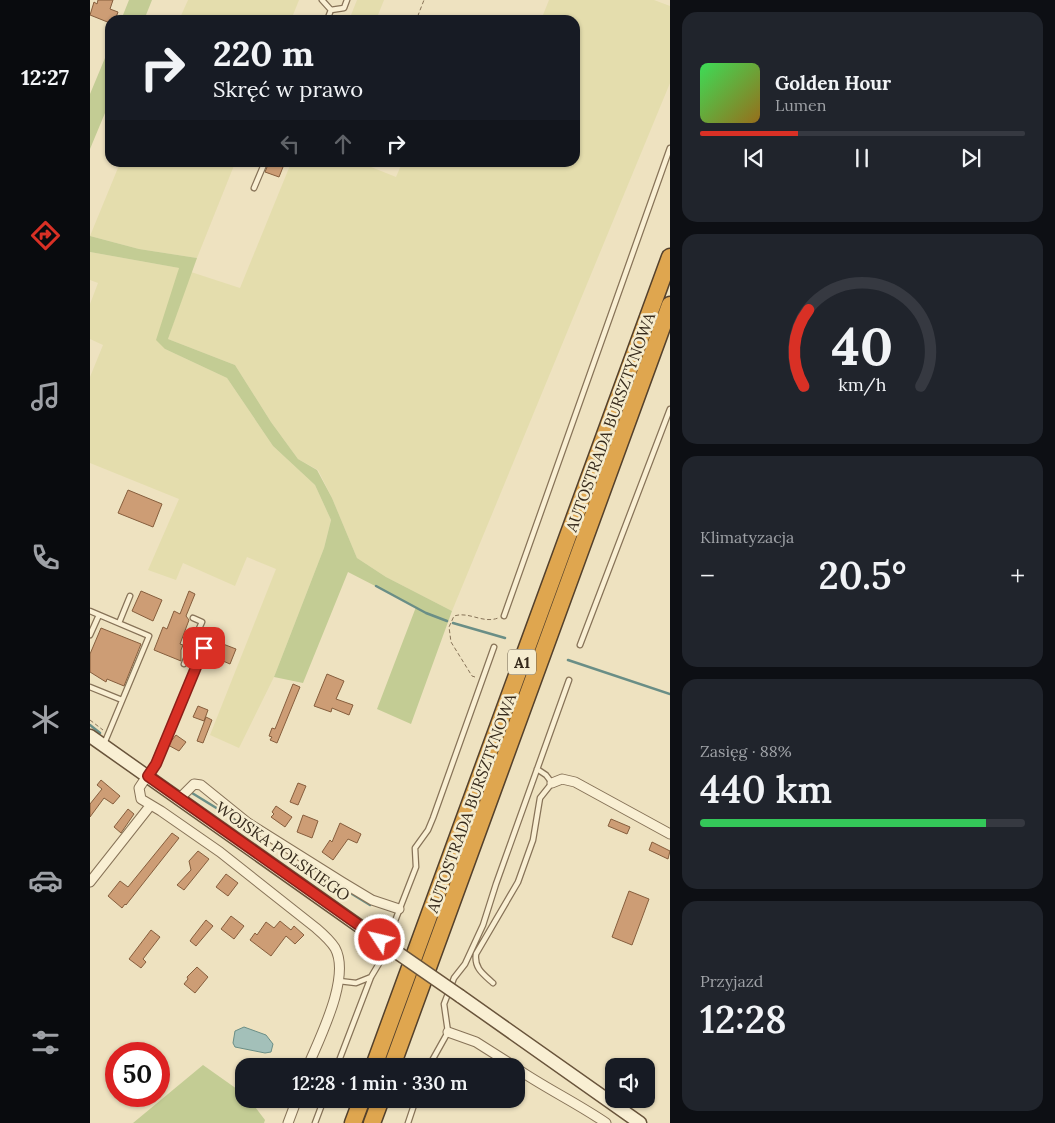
<!DOCTYPE html>
<html lang="pl">
<head>
<meta charset="utf-8">
<style>
	body { margin:0; font-family:Lora,serif; background:#20242c; color:#f1f3f6; height:100vh; display:flex; flex-direction:column; font-size:19px; white-space:nowrap }
	* { box-sizing:border-box; margin:0 }
	p { font-size:16px; color:#9ea1a6 }
	.icon { flex:none; width:28px; height:28px; fill:none; stroke:currentColor; stroke-width:2; stroke-linecap:round; stroke-linejoin:round }
	.map { position:relative; flex:1; overflow:hidden }
	.sheet { display:flex; flex-direction:column; gap:12px; padding:12px; background:#0d0f14; width:385px }
	.sheet>* { flex:none }
	.hud { position:absolute; left:15px; top:15px; width:475px; height:152px; border-radius:15px; box-shadow:0 1px 4px #0004; background:#171b24; color:#f1f3f6; overflow:hidden }
	.tools { position:absolute; left:515px; top:1058px; display:grid; gap:10px }
	.tools a { display:grid; place-items:center; width:50px; height:50px; border-radius:10px; background:#171b24; box-shadow:0 1px 4px #0004; font-size:25px }
	.speed { position:absolute; left:15px; top:1042px; display:flex; gap:10px; font-size:25px; font-weight:700; text-align:center }
	.speed>* { display:grid; place-content:center; width:65px; height:65px; border-radius:50%; background:#171b24; box-shadow:0 1px 4px #0004; line-height:1 }
	.speed .limit { border:8px solid #d22; background:#fff; color:#111 }
	.pin { position:absolute; display:grid; place-items:center; width:42px; height:42px; color:#fff; margin:-21px; border-radius:10px; box-shadow:0 2px 8px #0006 }
	.me { position:absolute; width:55px; margin:-28px; rotate:305deg; stroke-linejoin:round; filter:drop-shadow(0 0 4px #0008) }
	.turn { display:flex; align-items:center; gap:18px; height:105px; padding:0 25px; font-size:22px }
	.turn .icon { width:65px; height:65px; stroke-width:2.5 }
	.turn b { display:block; font-size:35px; line-height:42px }
	.lanes { display:flex; align-items:center; height:48px; padding:0 25px; background:#0003; justify-content:center; gap:25px; direction:ltr }
	.lanes .off { opacity:.35 }
	.big { font-size:38px; font-weight:600; line-height:1.1 }
	.sheet .tile { flex:1; display:flex; flex-direction:column; justify-content:center; gap:8px; min-width:0; padding:0 18px; border-radius:15px; background:#20242c }
	.sheet .dial { align-items:center; gap:0 }
	.dial svg { height:130px; overflow:visible; fill:none; stroke:#363941; stroke-width:7; stroke-linecap:round; text-anchor:middle }
	.dial text { fill:#f1f3f6; stroke:none }
	.song { display:flex; align-items:center; gap:15px }
	.cover { width:60px; height:60px; border-radius:8px; background:linear-gradient(135deg,hsl(130 70% 55%),hsl(40 70% 35%)) }
	.played { height:5px; border-radius:2px; background:linear-gradient(90deg,#d93025 30%,#363941 30%) }
	.keys { display:flex; justify-content:space-around; direction:ltr }
	.heat { display:flex; justify-content:space-between; align-items:center; font-size:28px; direction:ltr }
	.charge { height:8px; border-radius:4px; background:linear-gradient(90deg,#34c759 88%,#363941 0) }
	.trip { position:absolute; left:145px; top:1058px; width:290px; height:50px; border-radius:15px; background:#171b24; box-shadow:0 1px 4px #0004; font-weight:600; line-height:50px; text-align:center }
	main { display:flex; flex:1; min-height:0 }
	.tab-bar { display:flex; flex-direction:column; width:90px; justify-content:space-around; align-items:center; background:#090b0e; color:#9ea1a6 }
	.tab-bar .icon { width:35px; height:35px }
	.tab-bar .active { color:#d93025 }
	.tab-bar b { font-size:22px; color:#f1f3f6 }
	.map>svg:first-child { display:block }
</style>
</head>
<body>
<main>
<nav class="tab-bar">
<b>12:27</b>
<svg class="icon active" aria-label="directions" viewBox="0 0 24 24"><path d="M12 3l9 9-9 9-9-9zM9 14v-3h6M13 9l2 2-2 2"/></svg>
<svg class="icon" aria-label="music" viewBox="0 0 24 24"><path d="M9 18V5l10-2v13"/><circle cx="6" cy="18" r="3"/><circle cx="16" cy="16" r="3"/></svg>
<svg class="icon" aria-label="phone" viewBox="0 0 24 24"><path d="M5 4h4l2 5-3 2q2 4 5 5l2-3 5 2v4C11 20 4 13 5 4z"/></svg>
<svg class="icon" aria-label="climate" viewBox="0 0 24 24"><path d="M12 3v18M4 7l16 10M4 17L20 7"/></svg>
<svg class="icon" aria-label="car" viewBox="0 0 24 24"><path d="M5 17H2v-5l4-1 3-4h7l3 4 3 1v5h-3M9 17h6M6 11h13"/><circle cx="7" cy="17" r="2"/><circle cx="17" cy="17" r="2"/></svg>
<svg class="icon" aria-label="filters" viewBox="0 0 24 24"><path d="M4 7h16M4 17h16"/><circle cx="9" cy="7" r="2"/><circle cx="15" cy="17" r="2"/></svg>
</nav>
<div class="map">
<svg width="580" height="1123" viewBox="0 0 580 1123">
	<rect width="100%" height="100%" fill="#eee2c0"/>
	<path fill="#e4ddad" d="M98 0H209L201 20H89Z
		M267 0H294L286 20H259Z
		M459 0H564L580 6V83L362 611 296 577 267 558 242 498 228 470 208 459 181 422 145 365 78 339 101 272 150 288 201 163H271L306 177 312 163 485 162V20H451Z
		M30 163H145L107 258 49 249 0 236Z
		M0 252 89 268 75 349 137 378 183 446 225 485 241 520 234 548 184 677 149 748 120 735 186 569 157 557 145 586 93 563 86 580 58 570 89 499 0 463V377L13 345 0 339V304L8 283 0 280Z"/>
	<path fill="#c3cc94" d="M39 0H62L54 20H31Z
		M20 46V101L0 149V94Z
		M0 236 49 249 107 258 78 339 145 365 181 422 208 459 227 470 242 498 267 558 296 577 362 611 321 724 287 709 326 607 258 572 213 683 184 677 234 548 241 520 225 485 183 446 137 378 75 349 66 340 89 268 0 252Z
		M113 1065 154 1094V1099H159L175 1120 174 1123H43Z"/>
	<path fill="#a3c0b9" stroke="#6a8e86" d="M154 1027 176 1035 183 1044 181 1052 175 1053 145 1047 143 1043 145 1031Z"/>
	<g fill="none" stroke-linecap="round" stroke-linejoin="round">
		<path stroke="#6a8e86" stroke-width="2.5" d="M286 586 336 613 357 621
			M363 623 415 638
			M478 660 580 694
			M0 725 10 733
			M102 793 154 825
			M249 886 280 905"/>
	</g>
	<path fill="#cd9d75" stroke="#865e3d" d="M8 0H23L20 9 28 12 25 20H20V23L0 15 4 2 7 4Z
		M179 162H195L189 177 175 172Z
		M38 490 72 504 63 527 28 513Z
		M51 591 72 600 63 621 42 611Z
		M99 591 105 594 96 616 99 620 90 644 93 645 91 650V661L64 650 73 627 77 629 84 611 90 614Z
		M11 628 51 644 34 686 17 679 16 682 0 672V654Z
		M133 644 146 649 140 664 126 658Z
		M237 674 254 681 246 699 263 705 259 715 242 708 241 712 224 706Z
		M203 684 210 687 187 743 180 740 182 737 179 736 182 728 185 729Z
		M108 706 118 710 114 721 103 717Z
		M116 717 122 720 113 743 107 741Z
		M86 735 96 742 89 751 78 745Z
		M11 780 30 796 23 804 14 798 0 817V804L12 789 7 785Z
		M208 783 216 786 208 805 200 802Z
		M186 806 202 817 195 827 181 817 184 814 182 812Z
		M38 809 44 814 31 833 24 827Z
		M213 815 228 821 222 838 207 832Z
		M521 819 540 827 537 834 518 826Z
		M250 823 271 834 267 843 258 839 243 860 232 852 240 840 242 842Z
		M82 833 89 838 36 905 35 904 32 908 18 896 30 881 38 887Z
		M562 842 580 851 578 859 559 850Z
		M108 851 119 859 94 890 87 885 101 870 99 861Z
		M136 874 148 883 138 896 126 887Z
		M539 891 559 899 542 945 522 937Z
		M141 916 154 926 144 939 131 929Z
		M116 920 123 926 106 946 100 941 102 938Z
		M190 921 201 930 204 926 214 935 205 944 196 936 181 956 160 940 165 933 167 935 176 922 184 928Z
		M61 930 70 937 53 959 56 962 51 968 39 959Z
		M107 967 118 977 105 993 94 984 98 979 97 977Z"/>
	<g fill="none" stroke-linecap="round" stroke-linejoin="round">
		<g stroke="#877358" stroke-width="7">
			<path id="lane" d="M232 0 241 10 237 20
				M241 10 254 8 257 0
				M164 188 175 162
				M0 611 59 636 14 744
				M414 616 580 148
				M29 623 40 596
				M0 635 9 615
				M490 645 580 409
				M94 664 102 644
				M0 687 32 700
				M59 775 114 648 102 644 112 622 103 618
				M249 981 266 983 281 977
				M403 983C393 974 384 968 386 954L428 882 443 840 450 798 462 783 456 775 447 769
				M247 1066 281 977 306 935 305 921 326 867 325 848 338 830 343 818 404 647
				M339 1066 358 1032 354 1004 364 978 375 964 393 925 406 884 479 680
				M225 1123 234 1099
				M318 1123 326 1099"/>
		</g>
		<g stroke="#877358" stroke-width="11">
			<path id="street" d="M57 776 49 788 51 799 71 811 130 852 226 928C233 934 240 940 245 948 261 977 230 1037 218 1066
				M462 783 472 779 485 782 580 834
				M89 799 104 784 111 785 158 823 252 882 282 900 309 909
				M0 882 60 806
				M358 1032 386 1042 424 1066
				M426 1068C455 1088 487 1103 516 1123
				M198 1123 207 1099"/>
		</g>
		<g stroke="#69543b" stroke-width="15">
			<path id="secondary" d="M0 736 289 940
				M370 996 550 1123"/>
		</g>
		<g stroke="#54412c" stroke-width="19">
			<path id="highway" d="M284 1066 580 257
				M302 1066 580 305
				M263 1123 272 1099
				M282 1123 291 1099"/>
		</g>
		<path stroke="#877358" stroke-width="1" stroke-dasharray="4 2.5" stroke-linecap="butt" d="M316 20 327 18 334 0
			M385 677 382 676 361 642 359 627 364 616C379 611 393 624 408 618
			M0 720 13 730"/>
		<use href="#lane" stroke="#f9efd3" stroke-width="4.5"/>
		<use href="#street" stroke="#f9efd3" stroke-width="9"/>
		<use href="#secondary" stroke="#f9efd3" stroke-width="12"/>
		<use href="#highway" stroke="#dfa64f" stroke-width="16"/>
		<g stroke="#69543b" stroke-width="15" stroke-linecap="butt">
			<path id="secondary-bridge" d="M289 940 370 996"/>
		</g>
		<use href="#secondary-bridge" stroke="#f9efd3" stroke-width="12"/>
	</g>
	<g fill="none" stroke-linecap="round" stroke-linejoin="round">
		<g stroke="#8d1f18" stroke-width="12">
			<path id="route" d="M114 648 66 764 58 776 290 940"/>
		</g>
		<use href="#route" stroke="#d93025" stroke-width="9"/>
	</g>
	<g text-anchor="middle" dominant-baseline="central" stroke-width="5" stroke-linejoin="round" paint-order="stroke">
		<rect fill="#f5eccf" stroke="#6f6452" stroke-width="1" x="418" y="649.5" width="28" height="25" rx="4"/>
		<g font-size="15" font-weight="bold" fill="#362a1c">
			<text x="432" y="662">A1</text>
		</g>
		<g font-size="16" fill="#362a1c" stroke="#f5eccf">
			<text transform="translate(520 422) rotate(-70)">AUTOSTRADA BURSZTYNOWA</text>
			<text transform="translate(381 803) rotate(-70)">AUTOSTRADA BURSZTYNOWA</text>
			<text transform="translate(193 851) rotate(35)">WOJSKA POLSKIEGO</text>
		</g>
	</g>
</svg>
<div class="tools">
<a><svg class="icon" aria-label="sound" viewBox="0 0 24 24"><path d="M4 9h4l5-4v14l-5-4H4zM17 9q2 3 0 6"/></svg></a>
</div>
<div class="speed"><div class="limit">50</div></div>
<div class="pin" style="left:114px;top:648px;background:#d93025"><svg class="icon" aria-label="arrive" viewBox="0 0 24 24"><path d="M6 21V4h12l-3 4 3 4H6"/></svg></div>
<svg class="me" style="left:290px;top:940px" viewBox="-20 -20 40 40"><circle r="17" fill="#d93025" stroke="#fff" stroke-width="3"/><path d="M0-11L8 9 0 5-8 9z" fill="#fff"/></svg>
<div class="trip">12:28 · 1 min · 330 m</div>
<div class="hud">
<div class="turn"><svg class="icon" aria-label="right" viewBox="0 0 24 24"><path d="M7 20v-9h11M14 6l5 5-5 5"/></svg><div><b>220 m</b>Skręć w prawo</div></div>
<div class="lanes"><svg class="icon off" aria-label="left" viewBox="0 0 24 24"><path d="M17 20v-9H6M10 6l-5 5 5 5"/></svg><svg class="icon off" aria-label="ahead" viewBox="0 0 24 24"><path d="M12 20V5M6 11l6-6 6 6"/></svg><svg class="icon" aria-label="right" viewBox="0 0 24 24"><path d="M7 20v-9h11M14 6l5 5-5 5"/></svg></div>
</div>
</div>
<section class="sheet">
<div class="tile">
<div class="song"><i class="cover"></i><div><b>Golden Hour</b><p>Lumen</p></div></div>
<div class="played"></div>
<div class="keys"><svg class="icon" aria-label="previous" viewBox="0 0 24 24"><path d="M18 5L8 12l10 7zM5 5v14"/></svg><svg class="icon" aria-label="pause" viewBox="0 0 24 24"><path d="M8 5v14M16 5v14"/></svg><svg class="icon" aria-label="next" viewBox="0 0 24 24"><path d="M6 5l10 7-10 7zM19 5v14"/></svg></div>
</div>
<div class="tile dial"><svg viewBox="0 0 100 80">
<path d="M14 69A42 42 0 1 1 86 69"/>
<path d="M14 69A42 42 0 0 1 17 22" stroke="#d93025"/>
<text x="50" y="56" font-size="32" font-weight="700">40</text>
<text x="50" y="72" font-size="11">km/h</text>
</svg></div>
<div class="tile"><p>Klimatyzacja</p>
<div class="heat"><a>−</a><b class="big">20.5°</b><a>+</a></div>
</div>
<div class="tile"><p>Zasięg · 88%</p><b class="big">440 km</b><div class="charge"></div></div>
<div class="tile"><p>Przyjazd</p><b class="big">12:28</b></div>
</section>
</main>
</body>
</html>
